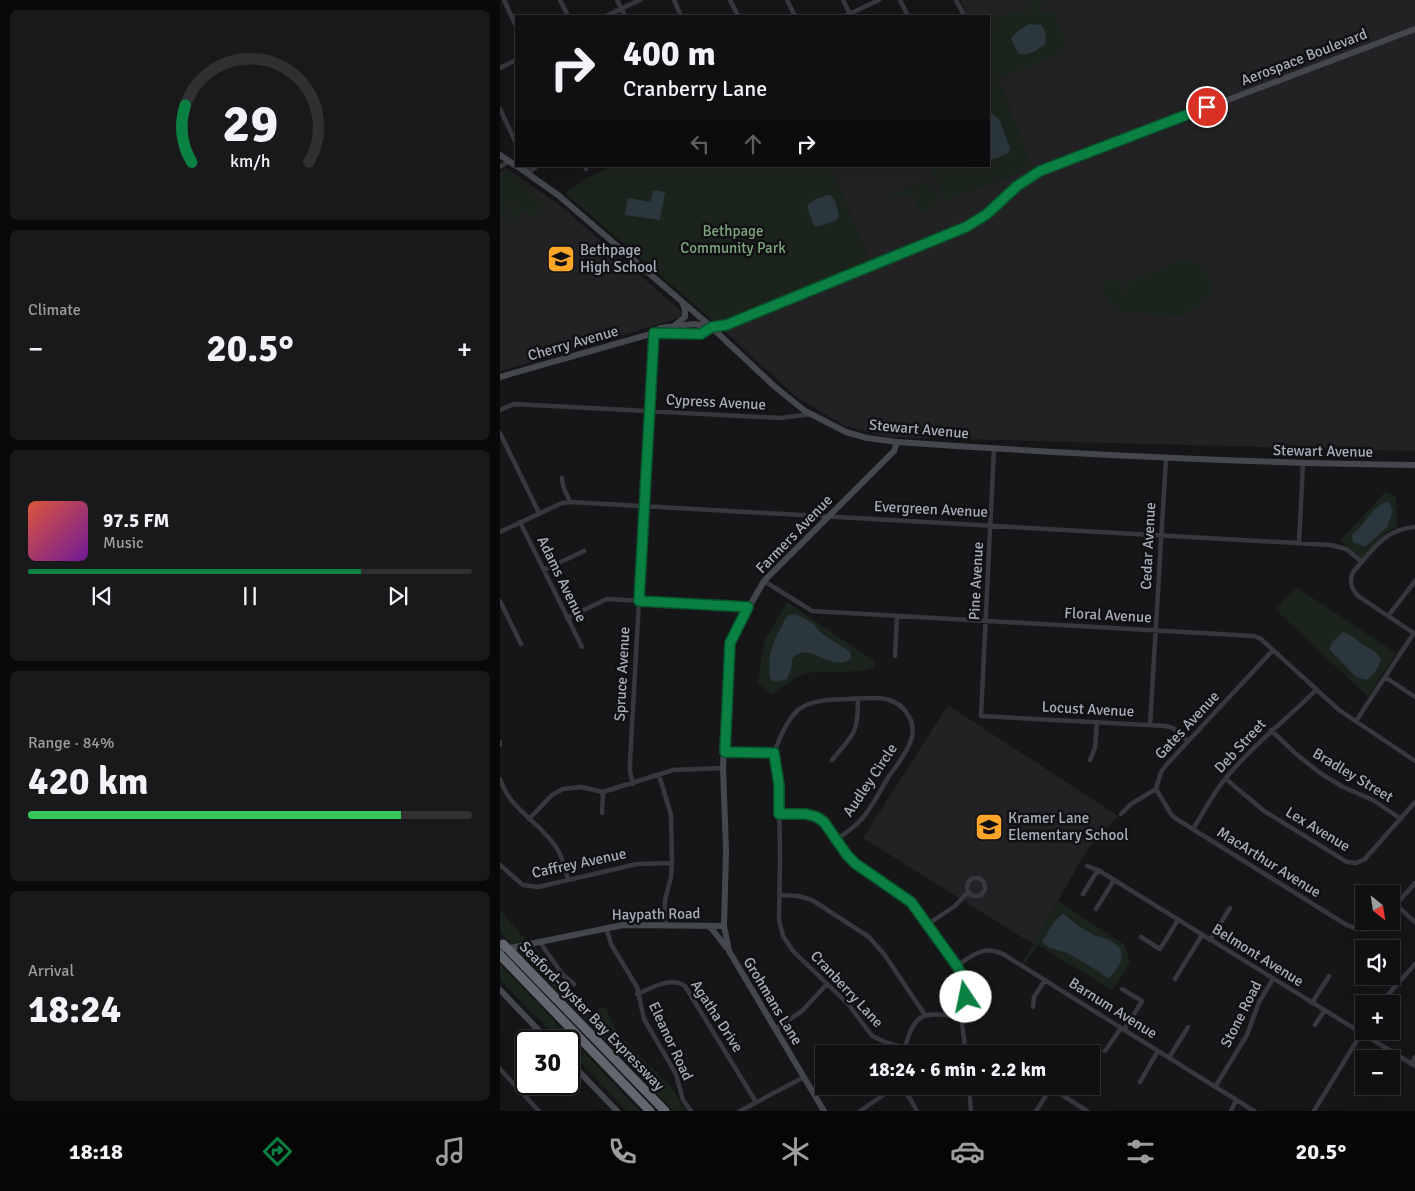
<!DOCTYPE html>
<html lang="en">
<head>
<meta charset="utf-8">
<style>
	body { margin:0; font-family:Signika,sans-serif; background:#19191b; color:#f1f3f6; height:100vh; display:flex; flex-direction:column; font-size:19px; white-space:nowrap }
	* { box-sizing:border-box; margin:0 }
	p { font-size:16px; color:#9c9d9f }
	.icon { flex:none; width:28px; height:28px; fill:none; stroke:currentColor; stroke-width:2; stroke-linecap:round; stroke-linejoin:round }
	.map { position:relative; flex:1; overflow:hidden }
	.side { display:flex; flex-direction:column; gap:10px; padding:10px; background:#09090a; width:500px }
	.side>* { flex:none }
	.top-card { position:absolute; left:15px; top:15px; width:475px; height:152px; border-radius:0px; box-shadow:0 5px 20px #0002,0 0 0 1px #303032; background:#101012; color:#f1f3f6; overflow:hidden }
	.needle { width:32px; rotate:150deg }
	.fabs { position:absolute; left:855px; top:885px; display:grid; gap:10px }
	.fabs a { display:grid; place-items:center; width:45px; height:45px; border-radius:0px; background:#101012; box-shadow:0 5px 20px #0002,0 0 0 1px #303032; font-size:25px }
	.speed { position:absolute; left:15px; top:1030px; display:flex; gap:10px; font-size:25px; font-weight:700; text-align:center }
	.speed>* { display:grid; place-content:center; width:65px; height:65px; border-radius:50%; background:#101012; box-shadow:0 5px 20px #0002,0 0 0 1px #303032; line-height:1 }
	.speed .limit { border:2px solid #111; border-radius:8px; background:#fff; color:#111 }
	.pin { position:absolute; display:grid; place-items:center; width:42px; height:42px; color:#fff; margin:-21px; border:2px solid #fff; border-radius:50%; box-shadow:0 1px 5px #0007 }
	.me { position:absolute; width:55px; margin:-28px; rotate:349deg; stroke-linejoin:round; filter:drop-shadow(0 0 4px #0008) }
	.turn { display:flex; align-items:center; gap:18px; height:105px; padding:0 25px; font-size:22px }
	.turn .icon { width:65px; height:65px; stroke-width:2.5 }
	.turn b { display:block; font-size:35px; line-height:42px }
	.lanes { display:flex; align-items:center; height:48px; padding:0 25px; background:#0003; justify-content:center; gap:25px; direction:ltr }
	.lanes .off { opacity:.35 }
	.big { font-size:38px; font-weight:800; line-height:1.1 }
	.side .tile { flex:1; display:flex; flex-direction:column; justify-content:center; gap:8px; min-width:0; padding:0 18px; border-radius:8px; background:#19191b }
	.side .dial { align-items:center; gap:0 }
	.dial svg { height:130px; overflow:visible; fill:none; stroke:#303032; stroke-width:7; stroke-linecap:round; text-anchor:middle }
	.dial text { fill:#f1f3f6; stroke:none }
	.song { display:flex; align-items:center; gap:15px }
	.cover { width:60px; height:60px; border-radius:8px; background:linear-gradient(135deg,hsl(10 70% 55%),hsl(280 70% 35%)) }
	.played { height:5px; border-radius:2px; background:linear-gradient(90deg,#0b8043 75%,#303032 75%) }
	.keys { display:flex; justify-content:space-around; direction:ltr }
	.heat { display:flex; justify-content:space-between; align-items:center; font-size:28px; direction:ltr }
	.charge { height:8px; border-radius:4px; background:linear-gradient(90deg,#34c759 84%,#303032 0) }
	.trip { position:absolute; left:315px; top:1045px; width:285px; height:50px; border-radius:0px; background:#101012; box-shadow:0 5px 20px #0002,0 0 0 1px #303032; font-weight:800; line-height:50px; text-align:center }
	.dock { display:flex; height:80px; justify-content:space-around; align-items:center; background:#060607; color:#9c9d9f }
	.dock .icon { width:35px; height:35px }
	.dock .current { color:#0b8043 }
	.dock b { font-size:22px; color:#f1f3f6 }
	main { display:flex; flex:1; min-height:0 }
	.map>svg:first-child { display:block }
</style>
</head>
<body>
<main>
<section class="side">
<div class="tile dial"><svg viewBox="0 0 100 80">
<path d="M14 69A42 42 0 1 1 86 69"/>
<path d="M14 69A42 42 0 0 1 10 34" stroke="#0b8043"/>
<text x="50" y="56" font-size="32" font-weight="700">29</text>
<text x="50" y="72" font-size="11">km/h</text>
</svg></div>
<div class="tile"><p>Climate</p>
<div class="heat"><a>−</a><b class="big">20.5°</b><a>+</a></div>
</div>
<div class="tile">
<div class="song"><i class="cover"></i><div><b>97.5 FM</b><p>Music</p></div></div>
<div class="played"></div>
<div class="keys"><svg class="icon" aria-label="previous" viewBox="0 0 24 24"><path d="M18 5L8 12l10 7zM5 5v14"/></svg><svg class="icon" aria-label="pause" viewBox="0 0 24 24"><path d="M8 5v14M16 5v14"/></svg><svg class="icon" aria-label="next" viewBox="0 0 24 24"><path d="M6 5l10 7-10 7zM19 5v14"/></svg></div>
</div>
<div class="tile"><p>Range · 84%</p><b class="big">420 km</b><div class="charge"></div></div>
<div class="tile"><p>Arrival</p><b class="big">18:24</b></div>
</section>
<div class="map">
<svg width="915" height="1111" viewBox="0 0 915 1111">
	<rect width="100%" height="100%" fill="#161618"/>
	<path fill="#222225" d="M460 0H915V451L389 437 345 426 296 397 218 325 371 263 330 166H489V16H468Z
		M6 168 62 207 181 311 182 313 180 318 0 371V172Z
		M448 705 618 816 587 850 533 944 363 838Z"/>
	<path fill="#1b241c" d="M529 0H543L545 4 538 7 540 12 550 10 554 12 567 44 560 54 499 79 533 168 445 201 429 166H489V18L527 10 525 4Z
		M113 166H330L371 263 218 325 65 193 86 178Z
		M7 170 46 204 33 219 13 202 0 217V178Z
		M430 180 441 203 421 213 411 194 388 201 385 197Z
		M14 204 22 211 11 224 3 217Z
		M684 258C706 265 705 267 714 288L707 299 685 316 621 313 614 309 599 287 608 278 619 280 626 292 627 282Z
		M885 492 896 496 897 527 885 533 861 559 840 541Z
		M796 587 896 653 868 697 775 609Z
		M287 602 373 660 375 662 374 667C362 675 321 669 304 674 294 677 280 689 271 695L258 683 264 642Z
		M558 901 625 945 630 963 613 990 538 945 524 965 522 963Z
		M0 910 26 940 12 945 0 932Z
		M35 947 71 995 90 1017 100 1008 106 1007C114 1041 154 1065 174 1091 178 1097 180 1105 186 1111H174L18 951Z
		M0 964 140 1111H127L69 1051V1041H60L0 980Z"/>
	<path fill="#2b373e" d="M529 24 542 25 546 35 545 44C538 50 528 57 518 53L511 38 519 30Z
		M489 114H493L499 119 510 148 509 153 489 161Z
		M153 190 165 192 160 220 125 215 128 198 151 202Z
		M328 195H331C336 202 338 209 339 217L337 220 317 227 314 225 307 207C311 200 320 198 328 195Z
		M888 501 893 511 887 527 865 547 853 542 852 535C866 524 871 507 888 501Z
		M296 614 313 623 321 633 350 652 351 659C327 673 313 640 292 658V666L287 679 275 682 271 680C265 655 276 635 288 615Z
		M843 632C852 635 855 639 862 644 870 650 877 650 881 660 879 667 873 676 866 680L856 677 829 649 832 642Z
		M563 914C573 921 581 928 592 934 597 937 603 937 607 939 629 949 623 962 611 976L609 978 604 976 601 973C589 966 577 957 564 952 556 949 548 949 542 942 548 933 553 919 563 914Z"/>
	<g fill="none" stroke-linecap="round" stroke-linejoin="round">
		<path stroke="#37383e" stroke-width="4.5" d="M4 0 16 26
			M60 0 68 16
			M117 0 125 16
			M174 0 181 16
			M230 0 238 16
			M287 0 295 16
			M343 0 350 14
			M400 0 408 16
			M456 0 464 15
			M106 16 140 0
			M345 16 379 0
			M0 68 16 60
			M0 109 16 143
			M26 166 28 173 37 166
			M85 166 86 169
			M0 167 9 161
			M0 410 14 404 280 418 312 414
			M0 433 39 513
			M494 448 481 716 666 726 673 728 688 741
			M62 478 63 486 70 502
			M20 522 82 647
			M915 527C884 529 872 551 853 572 849 582 851 588 858 596L915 634
			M0 532 62 503 70 502 831 545 846 549 862 562
			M799 543 803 464
			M44 570 84 551
			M264 581 312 611 754 636 761 639 839 710 915 761
			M0 601 21 644
			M888 616 915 581
			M67 618 107 599 248 607
			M395 656 397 616
			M885 677 915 697
			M856 721 914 633
			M650 725 666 458
			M771 730 795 753 820 773 843 787 873 800 901 819
			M0 742V745
			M225 752 274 753
			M274 753 279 785 280 859 279 920 283 936 293 951 349 1005 372 1036 385 1042 405 1048
			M274 753C280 738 286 721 298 710 312 699 332 700 349 699 371 698 395 693 408 715 413 722 414 732 411 740 407 753 397 765 389 776 380 791 372 808 360 821 353 828 344 834 336 840
			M332 760C354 733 358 735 358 699
			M590 760 595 748 597 722
			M159 775 171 815 172 863 171 877 165 900V925
			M0 779C9 809 40 822 56 847 63 857 65 869 68 880
			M726 779 764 811 847 862 856 863 865 859 915 802
			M133 784 130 771V762L154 333
			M656 789 671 814 675 818 845 924C858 931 870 932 881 921
			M102 813 103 792
			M279 814H306L317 817 324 822 347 855 356 864 403 895 419 910 464 979 465 997 462 1024 466 1054
			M621 814 631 804 656 789 661 772 667 764 773 650
			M29 819 52 795 63 789 81 787 103 792 173 770 223 768
			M693 829C702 814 711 798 721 784 749 748 785 721 816 690
			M0 865 23 885 38 887 137 864 172 863
			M587 866 598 870 915 1066
			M467 887a9 9 0 1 1 18 0a9 9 0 1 1-18 0Z
			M583 894 598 870
			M280 895 298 896 312 900 369 937 384 954 425 1015
			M896 905 915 922
			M596 909 614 880
			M891 910 915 883
			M428 924 455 906 468 892
			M106 927 111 944 137 987 144 1019 176 1074 183 1100 191 1111
			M641 937 660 949 678 920
			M710 940 730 908
			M39 941 63 975 74 984
			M457 966C472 955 484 945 503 954L754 1111
			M675 979 702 935
			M622 989 642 1001 624 1030
			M137 994C152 988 171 976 185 986L256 1102
			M812 1003 829 976
			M880 1004 915 964
			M533 1007 534 997 545 980
			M815 1025 824 1011
			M275 1029 302 1011 327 984
			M605 1051 621 1028
			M403 1054C415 1010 421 1012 463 1017
			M669 1058 688 1027
			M911 1064 915 1057
			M0 1069 39 1111
			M640 1082 658 1051
			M399 1086 409 1097 417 1111
			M469 1086 471 1111
			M548 1086 587 1111
			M715 1087 747 1035 759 1002 773 979
			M240 1111 304 1077
			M360 1111 382 1096 392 1086
			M536 1111 551 1088
			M731 1111 736 1100
			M814 1111 864 1029"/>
		<path stroke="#44474e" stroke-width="6" d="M0 155 16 166
			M17 166 58 195 208 324 274 386 305 411 346 432 367 438 397 442C569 454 742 463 915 465
			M174 326 185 317V310L183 304
			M154 333 160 328 194 324 212 327 226 325 466 227 484 216 517 186 540 171 915 29
			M0 377 154 333 201 334 212 327
			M208 926 212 929 226 947
			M0 950 123 925 224 926
			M0 990 49 1041
			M69 1061 117 1111
			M324 1111 229 951 224 926 226 850 223 768 229 652 233 636 238 626 264 581 394 451 397 442"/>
		<path stroke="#62676f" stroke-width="9" d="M13 954 165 1111
			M0 955 150 1111"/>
		<path stroke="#62676f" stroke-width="9" d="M3 944 13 954"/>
	</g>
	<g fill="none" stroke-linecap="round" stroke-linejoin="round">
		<g stroke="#07532c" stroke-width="12">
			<path id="route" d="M466 997 464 979 457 966 411 902 356 864 347 855 324 822 317 817 306 814H279V785L274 753 225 752 230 643 248 607 139 601 154 333 201 334 212 327 226 325 466 227 487 214 517 186 540 171 707 107"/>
		</g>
		<use href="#route" stroke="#0b8043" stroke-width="9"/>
	</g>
	<defs>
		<g id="school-square" transform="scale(1.4375)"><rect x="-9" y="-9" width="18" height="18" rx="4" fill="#ffa527" stroke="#111113"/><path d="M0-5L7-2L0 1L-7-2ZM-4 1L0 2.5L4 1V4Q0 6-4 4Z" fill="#111"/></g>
	</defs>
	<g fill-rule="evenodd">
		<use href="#school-square" x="61" y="259"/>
		<use href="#school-square" x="489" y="827"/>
	</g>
	<g text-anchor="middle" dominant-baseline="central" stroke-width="5" stroke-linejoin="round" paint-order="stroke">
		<g font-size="15" fill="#a7aeba" stroke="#111113">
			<text transform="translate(804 57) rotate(-21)">Aerospace Boulevard</text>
			<text transform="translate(73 343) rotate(-16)">Cherry Avenue</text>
			<text transform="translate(216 402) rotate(3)">Cypress Avenue</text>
			<text transform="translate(419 429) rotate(5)">Stewart Avenue</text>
			<text transform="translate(823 451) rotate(1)">Stewart Avenue</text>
			<text transform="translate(431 509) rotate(3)">Evergreen Avenue</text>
			<text transform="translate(294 534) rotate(-46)">Farmers Avenue</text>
			<text transform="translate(648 546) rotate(-87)">Cedar Avenue</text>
			<text transform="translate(62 579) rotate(64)">Adams Avenue</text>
			<text transform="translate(476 581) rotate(-87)">Pine Avenue</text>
			<text transform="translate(608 615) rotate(3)">Floral Avenue</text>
			<text transform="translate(122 674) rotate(-87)">Spruce Avenue</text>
			<text transform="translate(588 709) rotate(3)">Locust Avenue</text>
			<text transform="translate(687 725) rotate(-47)">Gates Avenue</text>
			<text transform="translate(740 746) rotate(-47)">Deb Street</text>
			<text transform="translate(853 775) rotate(31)">Bradley Street</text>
			<text transform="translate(370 780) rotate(-56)">Audley Circle</text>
			<text transform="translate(818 829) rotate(31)">Lex Avenue</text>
			<text transform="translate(769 862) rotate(32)">MacArthur Avenue</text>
			<text transform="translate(79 863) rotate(-12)">Caffrey Avenue</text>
			<text transform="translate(156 914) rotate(-1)">Haypath Road</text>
			<text transform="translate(758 955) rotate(32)">Belmont Avenue</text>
			<text transform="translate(347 989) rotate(47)">Cranberry Lane</text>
			<text transform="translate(273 1001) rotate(59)">Grohmans Lane</text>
			<text transform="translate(613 1008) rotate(32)">Barnum Avenue</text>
			<text transform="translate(741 1014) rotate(-63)">Stone Road</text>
			<text transform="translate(92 1016) rotate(46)">Seaford-Oyster Bay Expressway</text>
			<text transform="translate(217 1016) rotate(57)">Agatha Drive</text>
			<text transform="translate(171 1041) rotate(65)">Eleanor Road</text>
		</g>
		<g font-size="15" fill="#7da67c" stroke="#111113">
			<text x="233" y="231">Bethpage<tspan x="233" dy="17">Community Park</tspan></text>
		</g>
		<g font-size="15" fill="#a7aeba" stroke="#111113" text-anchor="start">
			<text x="80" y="250">Bethpage<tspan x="80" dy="17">High School</tspan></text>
			<text x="508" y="818">Kramer Lane<tspan x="508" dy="17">Elementary School</tspan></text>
		</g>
	</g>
</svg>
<div class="fabs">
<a><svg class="needle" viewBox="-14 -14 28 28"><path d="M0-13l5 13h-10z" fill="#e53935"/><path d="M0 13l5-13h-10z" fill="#9c9d9f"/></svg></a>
<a><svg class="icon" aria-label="sound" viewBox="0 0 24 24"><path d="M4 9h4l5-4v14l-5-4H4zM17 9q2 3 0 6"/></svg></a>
<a>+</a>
<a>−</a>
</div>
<div class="speed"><div class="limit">30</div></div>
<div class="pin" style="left:707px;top:107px;background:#d93025"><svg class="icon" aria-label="arrive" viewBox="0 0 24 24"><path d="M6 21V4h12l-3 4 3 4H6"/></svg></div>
<svg class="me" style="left:466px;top:997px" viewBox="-20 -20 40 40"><circle r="19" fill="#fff"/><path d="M0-13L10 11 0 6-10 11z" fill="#0b8043"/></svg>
<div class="trip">18:24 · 6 min · 2.2 km</div>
<div class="top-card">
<div class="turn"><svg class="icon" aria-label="right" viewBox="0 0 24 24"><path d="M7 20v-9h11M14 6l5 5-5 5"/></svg><div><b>400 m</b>Cranberry Lane</div></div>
<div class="lanes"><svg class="icon off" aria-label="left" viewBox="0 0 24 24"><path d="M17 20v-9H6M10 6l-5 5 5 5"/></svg><svg class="icon off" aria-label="ahead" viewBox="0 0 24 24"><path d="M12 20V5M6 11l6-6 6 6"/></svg><svg class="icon" aria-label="right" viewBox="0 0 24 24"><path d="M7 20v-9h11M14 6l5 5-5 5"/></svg></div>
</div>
</div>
</main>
<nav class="dock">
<b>18:18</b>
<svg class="icon current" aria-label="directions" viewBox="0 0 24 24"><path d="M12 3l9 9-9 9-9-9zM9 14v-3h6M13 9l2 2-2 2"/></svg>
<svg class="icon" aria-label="music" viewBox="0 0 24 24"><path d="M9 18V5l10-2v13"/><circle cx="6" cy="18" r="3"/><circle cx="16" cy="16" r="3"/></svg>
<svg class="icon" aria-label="phone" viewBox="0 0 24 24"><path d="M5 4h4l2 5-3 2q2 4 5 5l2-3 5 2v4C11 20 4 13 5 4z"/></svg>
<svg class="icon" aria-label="climate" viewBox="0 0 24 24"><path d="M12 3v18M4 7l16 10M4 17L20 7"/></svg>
<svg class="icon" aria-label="car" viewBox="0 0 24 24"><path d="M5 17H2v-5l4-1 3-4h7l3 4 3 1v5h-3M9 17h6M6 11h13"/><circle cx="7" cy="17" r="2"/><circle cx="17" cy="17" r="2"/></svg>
<svg class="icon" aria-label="filters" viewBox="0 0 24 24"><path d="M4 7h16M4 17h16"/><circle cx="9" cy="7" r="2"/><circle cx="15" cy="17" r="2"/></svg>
<b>20.5°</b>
</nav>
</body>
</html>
